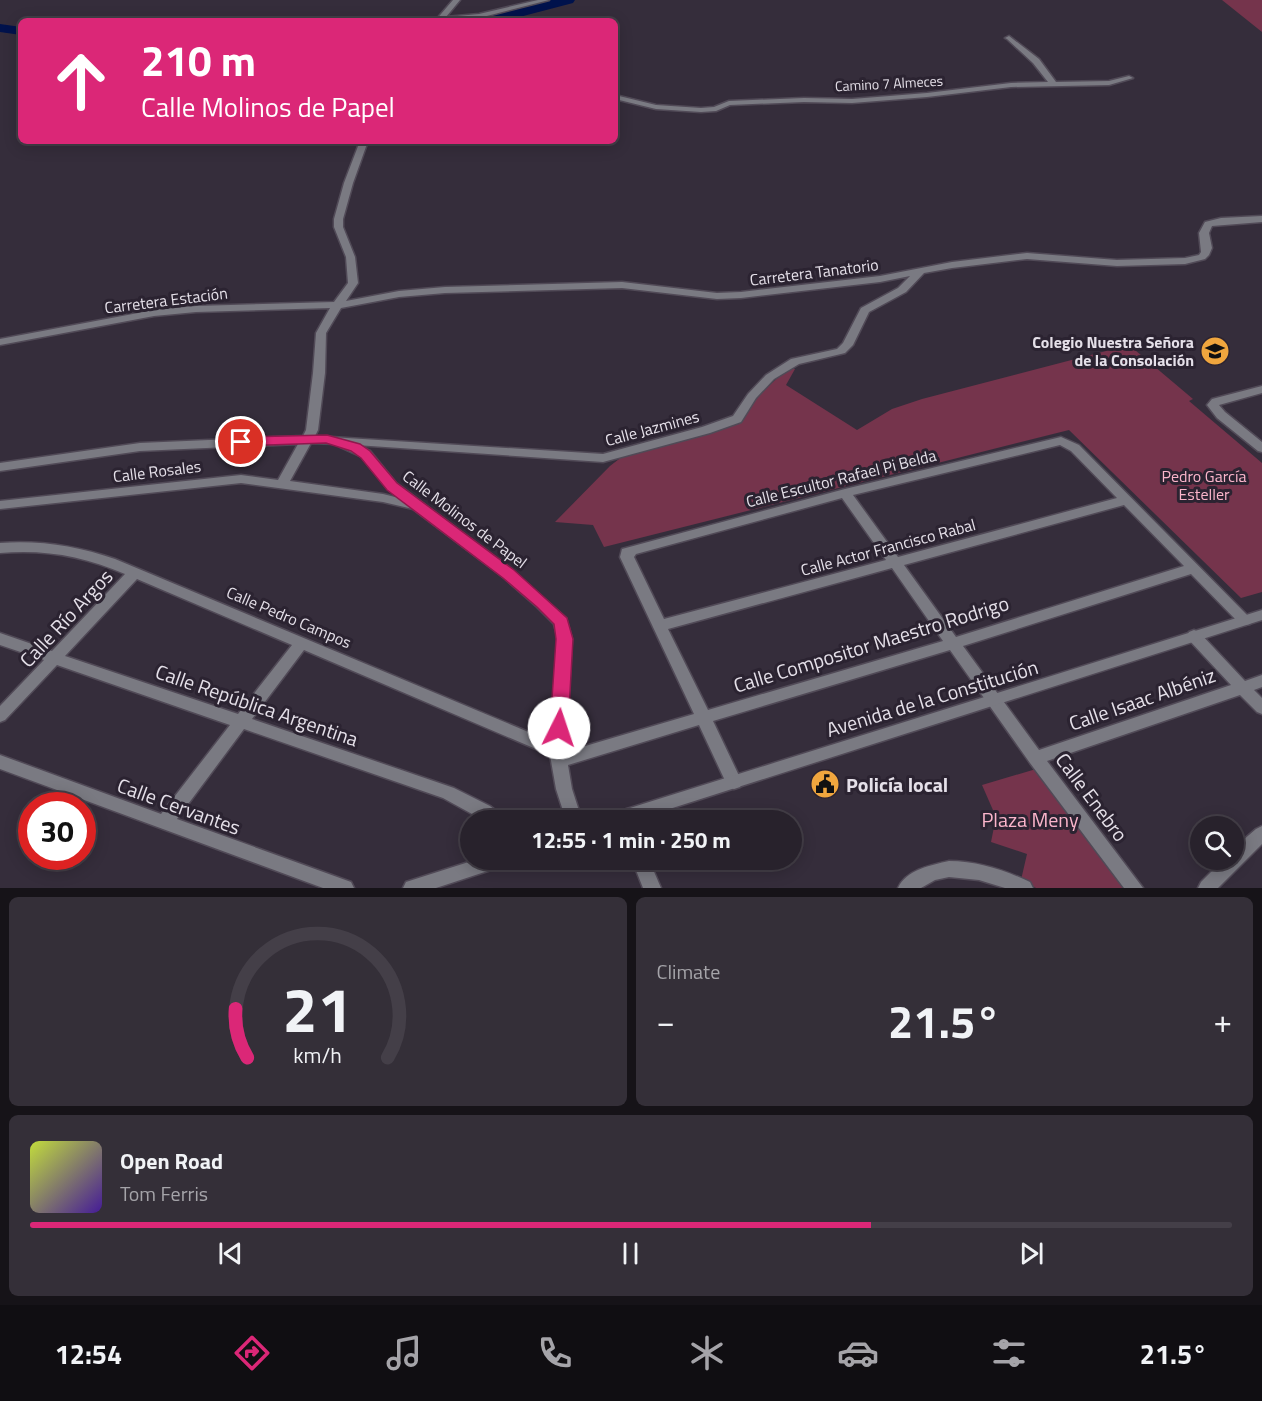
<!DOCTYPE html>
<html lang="en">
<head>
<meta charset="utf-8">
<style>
	body { margin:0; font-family:"Titillium Web",sans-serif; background:#342f38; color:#f1f3f6; height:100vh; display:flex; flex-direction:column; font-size:22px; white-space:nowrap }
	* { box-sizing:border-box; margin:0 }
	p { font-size:20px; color:#a5a4a9 }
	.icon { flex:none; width:33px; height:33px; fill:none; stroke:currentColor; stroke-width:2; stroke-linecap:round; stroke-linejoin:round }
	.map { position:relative; height:888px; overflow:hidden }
	.panel { display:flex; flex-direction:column; gap:9px; padding:9px; background:#161318; flex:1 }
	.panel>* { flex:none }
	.top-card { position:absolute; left:18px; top:18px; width:600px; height:126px; border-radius:9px; box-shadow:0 3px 15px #0003,0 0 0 2px #443f48; background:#db2777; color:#fff; overflow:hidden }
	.fabs { position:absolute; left:1190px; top:816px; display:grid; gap:12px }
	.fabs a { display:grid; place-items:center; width:54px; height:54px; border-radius:50%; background:#28222c; box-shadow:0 3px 15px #0003,0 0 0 2px #443f48; font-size:30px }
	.speed { position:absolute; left:18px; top:792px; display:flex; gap:12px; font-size:30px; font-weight:700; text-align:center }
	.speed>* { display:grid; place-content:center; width:78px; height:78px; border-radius:50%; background:#28222c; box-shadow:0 3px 15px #0003,0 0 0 2px #443f48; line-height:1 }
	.speed .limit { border:9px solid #d22; background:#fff; color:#111 }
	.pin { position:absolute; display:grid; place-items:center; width:51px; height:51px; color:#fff; margin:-26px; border:3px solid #fff; border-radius:50%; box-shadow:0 2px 6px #0007 }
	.me { position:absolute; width:66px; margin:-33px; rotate:4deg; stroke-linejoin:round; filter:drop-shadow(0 0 4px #0008) }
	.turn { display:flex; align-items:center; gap:21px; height:126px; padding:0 24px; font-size:27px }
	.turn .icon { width:78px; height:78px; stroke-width:2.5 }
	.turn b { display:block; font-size:42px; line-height:51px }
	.big { font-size:45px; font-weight:700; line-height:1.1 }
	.panel .card { flex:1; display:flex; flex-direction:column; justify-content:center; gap:9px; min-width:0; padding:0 21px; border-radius:9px; background:#342f38 }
	.panel .dial { align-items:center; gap:0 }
	.dial svg { height:156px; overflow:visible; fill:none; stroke:#443f48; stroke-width:7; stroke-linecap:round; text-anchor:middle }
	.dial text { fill:#f1f3f6; stroke:none }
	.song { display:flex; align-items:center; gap:18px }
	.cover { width:72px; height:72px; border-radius:9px; background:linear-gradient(135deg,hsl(70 70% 55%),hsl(260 70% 35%)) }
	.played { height:6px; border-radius:3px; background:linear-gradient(90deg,#db2777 70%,#443f48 70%) }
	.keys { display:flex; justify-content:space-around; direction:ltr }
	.heat { display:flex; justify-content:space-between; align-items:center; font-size:33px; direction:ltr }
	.panel .tiles { flex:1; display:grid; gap:9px; grid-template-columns:1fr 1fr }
	.card:last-child { grid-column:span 2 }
	.trip { position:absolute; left:460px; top:810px; width:342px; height:60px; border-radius:30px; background:#28222c; box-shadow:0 3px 15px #0003,0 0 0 2px #443f48; font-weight:700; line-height:60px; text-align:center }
	.dock { display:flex; height:96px; justify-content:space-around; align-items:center; background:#100e12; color:#a5a4a9 }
	.dock .icon { width:42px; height:42px }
	.dock .selected { color:#db2777 }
	.dock b { font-size:27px; color:#f1f3f6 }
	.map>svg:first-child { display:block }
</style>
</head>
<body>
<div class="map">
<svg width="1262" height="888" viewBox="0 0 1262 888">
	<rect width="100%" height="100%" fill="#352d3b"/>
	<path fill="#75344c" d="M1222 0H1262V32Z
		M1129 345 1193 399 1189 401 1262 463V592L1241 598 1069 430 604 547 593 525 555 522 610 466 623 456 742 419 753 401 788 368 795 369 786 385 857 430 892 409 922 399Z
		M1036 769 1124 888H1036L1021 880 1027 854 991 842 996 817 982 785Z"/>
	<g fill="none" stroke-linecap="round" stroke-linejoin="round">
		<path fill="#00124c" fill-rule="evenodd" d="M551 0H575L573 3 504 21H480L482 18Z
			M0 24 21 27V35L0 32Z"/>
		<g stroke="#514a57" stroke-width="3">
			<path id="minor" d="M453 0H460L446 17 479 14 538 0H549L479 18 435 21Z
				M1009 36 1039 59 1056 82 1109 81 1129 76 1133 78 1109 85 1011 87 927 97 852 103 804 102 730 105 716 111 701 112 656 109 615 99V95L656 105 701 108 714 107 729 101 804 98 852 99 927 93 1011 83 1048 82 1033 63 1007 39 1005 38Z
				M360 141H368L353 183 343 219V227L355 257 358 283 346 301 399 291 445 287 622 282 717 293 741 292 880 276 952 262 1027 253 1117 260 1185 258 1199 255 1201 252 1199 233 1205 222 1221 218 1262 216V222L1212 226 1209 233 1212 248 1209 255 1205 259 1185 264 1117 266 1027 259 952 268 924 273 906 292 869 312 853 345 845 353 799 364 774 379 756 398 741 422 710 433 603 462 356 445 370 451 396 483 513 571 566 618 572 639 565 752 694 714 620 557 622 549 845 489 1061 437 1079 445 1252 620 1250 624 1245 625 1240 624 1191 574 963 646 1039 750 1231 685 1189 640 1187 636 1189 632 1194 630 1199 632 1245 681 1262 675V687L1254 690 1262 698V714L1257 712 1240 695 1047 761 1143 888H1124L1030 763 950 650 713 721 742 782 740 787 734 789 728 787 699 725 568 765 572 789 582 820H566L556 789 550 755 304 650 252 719 454 788 490 806 501 815 503 820H483L443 798 244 729 177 819 351 882 354 888H323L0 769V755L161 814 230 725 57 665 5 720 0 722V706L44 660 0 645V633L52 651 125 574C84 556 44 549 0 553V543C40 540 77 546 115 559L550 741 558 639 554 624 537 607 503 577 413 509 383 502 241 483 0 509V501L241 475 278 480 298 444 140 451 0 471V463L140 443 303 436 306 430 313 373 316 333 330 308 196 312 154 316 0 345V339L154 310 196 306 334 302 348 283 346 257 334 227V219L344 183ZM910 276 898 288 861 308 843 343 837 349 791 359 766 375 748 394 733 416 702 427 603 454 315 436 318 430 325 373 326 333 341 308 399 297 445 293 622 288 717 299 741 298 880 282ZM311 443 338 444 340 447 362 457 388 489 399 498 383 494 290 481ZM1060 445 1071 451 1117 498 898 557 853 495ZM842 498 886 560 664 619 634 557 636 554ZM1124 505 1184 566 956 637 904 565ZM892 568 943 641 708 710 668 629ZM137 579 292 645 238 714 65 656Z
				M1262 386V393L1219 405 1225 412 1262 442V452L1258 451 1217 418 1207 405 1212 399Z
				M1262 826V844L1218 888H1198L1201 882 1223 860H1233V849L1235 847 1256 829Z
				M632 860H649L661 888H643Z
				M949 861C978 861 1004 870 1030 882L1033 888H1005L979 880 949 877 935 880 921 888H898C906 870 931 865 949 861Z"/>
		</g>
		<g stroke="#514a57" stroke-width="3">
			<path id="tertiary" d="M1262 610V620L635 820H606L608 815 614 813Z
				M475 860H506L503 866 436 888H403L406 882Z"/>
		</g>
		<use href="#minor" fill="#7a7a82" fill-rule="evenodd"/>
		<use href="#tertiary" fill="#7a7a82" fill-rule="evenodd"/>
	</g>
	<path fill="#db2777" stroke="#8e194d" stroke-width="1.5" d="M327 435 360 444 370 451 397 483 514 570 567 618 573 639 568 728 565 734 559 736 553 734 550 728 556 639 554 624 537 607 503 578 387 490 361 458 351 451 326 443 241 446 234 442 241 437Z"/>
	<defs>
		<g id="school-disc" transform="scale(1.5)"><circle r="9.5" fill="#f0a63e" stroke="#2b2331"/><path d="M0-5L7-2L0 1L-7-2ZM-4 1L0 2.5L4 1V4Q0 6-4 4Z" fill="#111"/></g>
		<g id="civic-disc" transform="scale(1.5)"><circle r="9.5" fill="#f0a63e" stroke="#2b2331"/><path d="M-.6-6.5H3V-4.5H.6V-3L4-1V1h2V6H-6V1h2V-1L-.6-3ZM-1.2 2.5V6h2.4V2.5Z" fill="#111"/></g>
	</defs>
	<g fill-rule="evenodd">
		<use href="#school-disc" x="1215" y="351"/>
		<use href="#civic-disc" x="825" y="784"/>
	</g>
	<g text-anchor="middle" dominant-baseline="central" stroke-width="6" stroke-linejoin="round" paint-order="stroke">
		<g font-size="14" fill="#e5e0e9" stroke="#2b2331">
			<text transform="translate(889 83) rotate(-3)">Camino 7 Almeces</text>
		</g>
		<g font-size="16" fill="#e5e0e9" stroke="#2b2331">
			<text transform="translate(814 272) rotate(-7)">Carretera Tanatorio</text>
			<text transform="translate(166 300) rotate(-7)">Carretera Estación</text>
			<text transform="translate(652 428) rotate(-15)">Calle Jazmines</text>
			<text transform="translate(157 471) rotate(-7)">Calle Rosales</text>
			<text transform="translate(841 478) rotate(-14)">Calle Escultor Rafael Pi Belda</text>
			<text transform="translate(465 519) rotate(37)">Calle Molinos de Papel</text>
			<text transform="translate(888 547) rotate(-15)">Calle Actor Francisco Rabal</text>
			<text transform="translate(289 617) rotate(23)">Calle Pedro Campos</text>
		</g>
		<g font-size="16" font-weight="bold" fill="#e5e0e9" stroke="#2b2331" text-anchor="end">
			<text x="1194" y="342">Colegio Nuestra Señora<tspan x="1194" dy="18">de la Consolación</tspan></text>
		</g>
		<g font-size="16" fill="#fbb5cb" stroke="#2b2331">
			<text x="1204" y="476">Pedro García<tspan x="1204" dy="18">Esteller</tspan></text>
		</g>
		<g font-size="20" fill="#e5e0e9" stroke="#2b2331">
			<text transform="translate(66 618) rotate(-47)">Calle Río Argos</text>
			<text transform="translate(871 644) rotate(-17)">Calle Compositor Maestro Rodrigo</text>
			<text transform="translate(932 698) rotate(-17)">Avenida de la Constitución</text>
			<text transform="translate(1142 699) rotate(-19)">Calle Isaac Albéniz</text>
			<text transform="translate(257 705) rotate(19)">Calle República Argentina</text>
			<text transform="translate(1092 797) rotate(53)">Calle Enebro</text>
			<text transform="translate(179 806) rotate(20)">Calle Cervantes</text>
		</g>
		<g font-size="20" font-weight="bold" fill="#e5e0e9" stroke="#2b2331" text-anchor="start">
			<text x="846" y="784">Policía local</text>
		</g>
		<g font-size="20" fill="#fbb5cb" stroke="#2b2331">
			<text x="1030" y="819">Plaza Meny</text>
		</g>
	</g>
</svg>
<div class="fabs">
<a><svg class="icon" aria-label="search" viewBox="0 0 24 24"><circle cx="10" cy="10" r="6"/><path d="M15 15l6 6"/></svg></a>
</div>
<div class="speed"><div class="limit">30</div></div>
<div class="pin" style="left:241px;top:442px;background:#d93025"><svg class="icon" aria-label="arrive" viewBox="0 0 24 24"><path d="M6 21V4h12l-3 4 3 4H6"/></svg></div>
<svg class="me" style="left:559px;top:728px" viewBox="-20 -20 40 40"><circle r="19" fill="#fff"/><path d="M0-13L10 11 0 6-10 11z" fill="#db2777"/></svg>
<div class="trip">12:55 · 1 min · 250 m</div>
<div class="top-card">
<div class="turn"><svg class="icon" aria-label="ahead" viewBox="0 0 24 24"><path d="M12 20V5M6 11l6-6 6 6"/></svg><div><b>210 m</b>Calle Molinos de Papel</div></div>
</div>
</div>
<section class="panel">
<div class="tiles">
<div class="card dial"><svg viewBox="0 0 100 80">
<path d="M14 69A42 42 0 1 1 86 69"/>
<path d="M14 69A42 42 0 0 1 8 44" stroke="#db2777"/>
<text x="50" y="56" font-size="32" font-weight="700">21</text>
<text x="50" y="72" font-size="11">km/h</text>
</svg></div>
<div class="card"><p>Climate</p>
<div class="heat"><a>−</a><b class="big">21.5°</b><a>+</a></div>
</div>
<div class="card">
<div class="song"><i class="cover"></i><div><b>Open Road</b><p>Tom Ferris</p></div></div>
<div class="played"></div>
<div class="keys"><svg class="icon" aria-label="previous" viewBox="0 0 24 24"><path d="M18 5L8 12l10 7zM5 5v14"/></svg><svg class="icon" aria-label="pause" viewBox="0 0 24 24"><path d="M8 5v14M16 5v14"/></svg><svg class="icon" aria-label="next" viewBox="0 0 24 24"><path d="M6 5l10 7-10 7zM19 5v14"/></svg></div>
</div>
</div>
</section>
<nav class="dock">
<b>12:54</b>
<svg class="icon selected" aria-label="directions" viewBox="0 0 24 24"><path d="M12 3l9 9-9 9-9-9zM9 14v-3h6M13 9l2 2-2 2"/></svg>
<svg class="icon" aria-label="music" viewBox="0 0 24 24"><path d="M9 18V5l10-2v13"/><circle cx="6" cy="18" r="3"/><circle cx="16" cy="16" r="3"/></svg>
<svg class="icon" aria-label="phone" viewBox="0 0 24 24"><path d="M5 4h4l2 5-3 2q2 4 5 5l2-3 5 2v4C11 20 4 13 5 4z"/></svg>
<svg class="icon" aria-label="climate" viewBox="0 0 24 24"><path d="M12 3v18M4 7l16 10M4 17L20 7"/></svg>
<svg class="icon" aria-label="car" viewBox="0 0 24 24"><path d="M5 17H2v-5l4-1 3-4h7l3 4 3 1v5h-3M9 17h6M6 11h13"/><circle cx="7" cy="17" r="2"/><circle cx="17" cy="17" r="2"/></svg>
<svg class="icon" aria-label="filters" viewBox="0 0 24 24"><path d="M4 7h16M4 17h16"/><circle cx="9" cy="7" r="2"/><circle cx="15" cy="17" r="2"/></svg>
<b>21.5°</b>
</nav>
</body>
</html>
